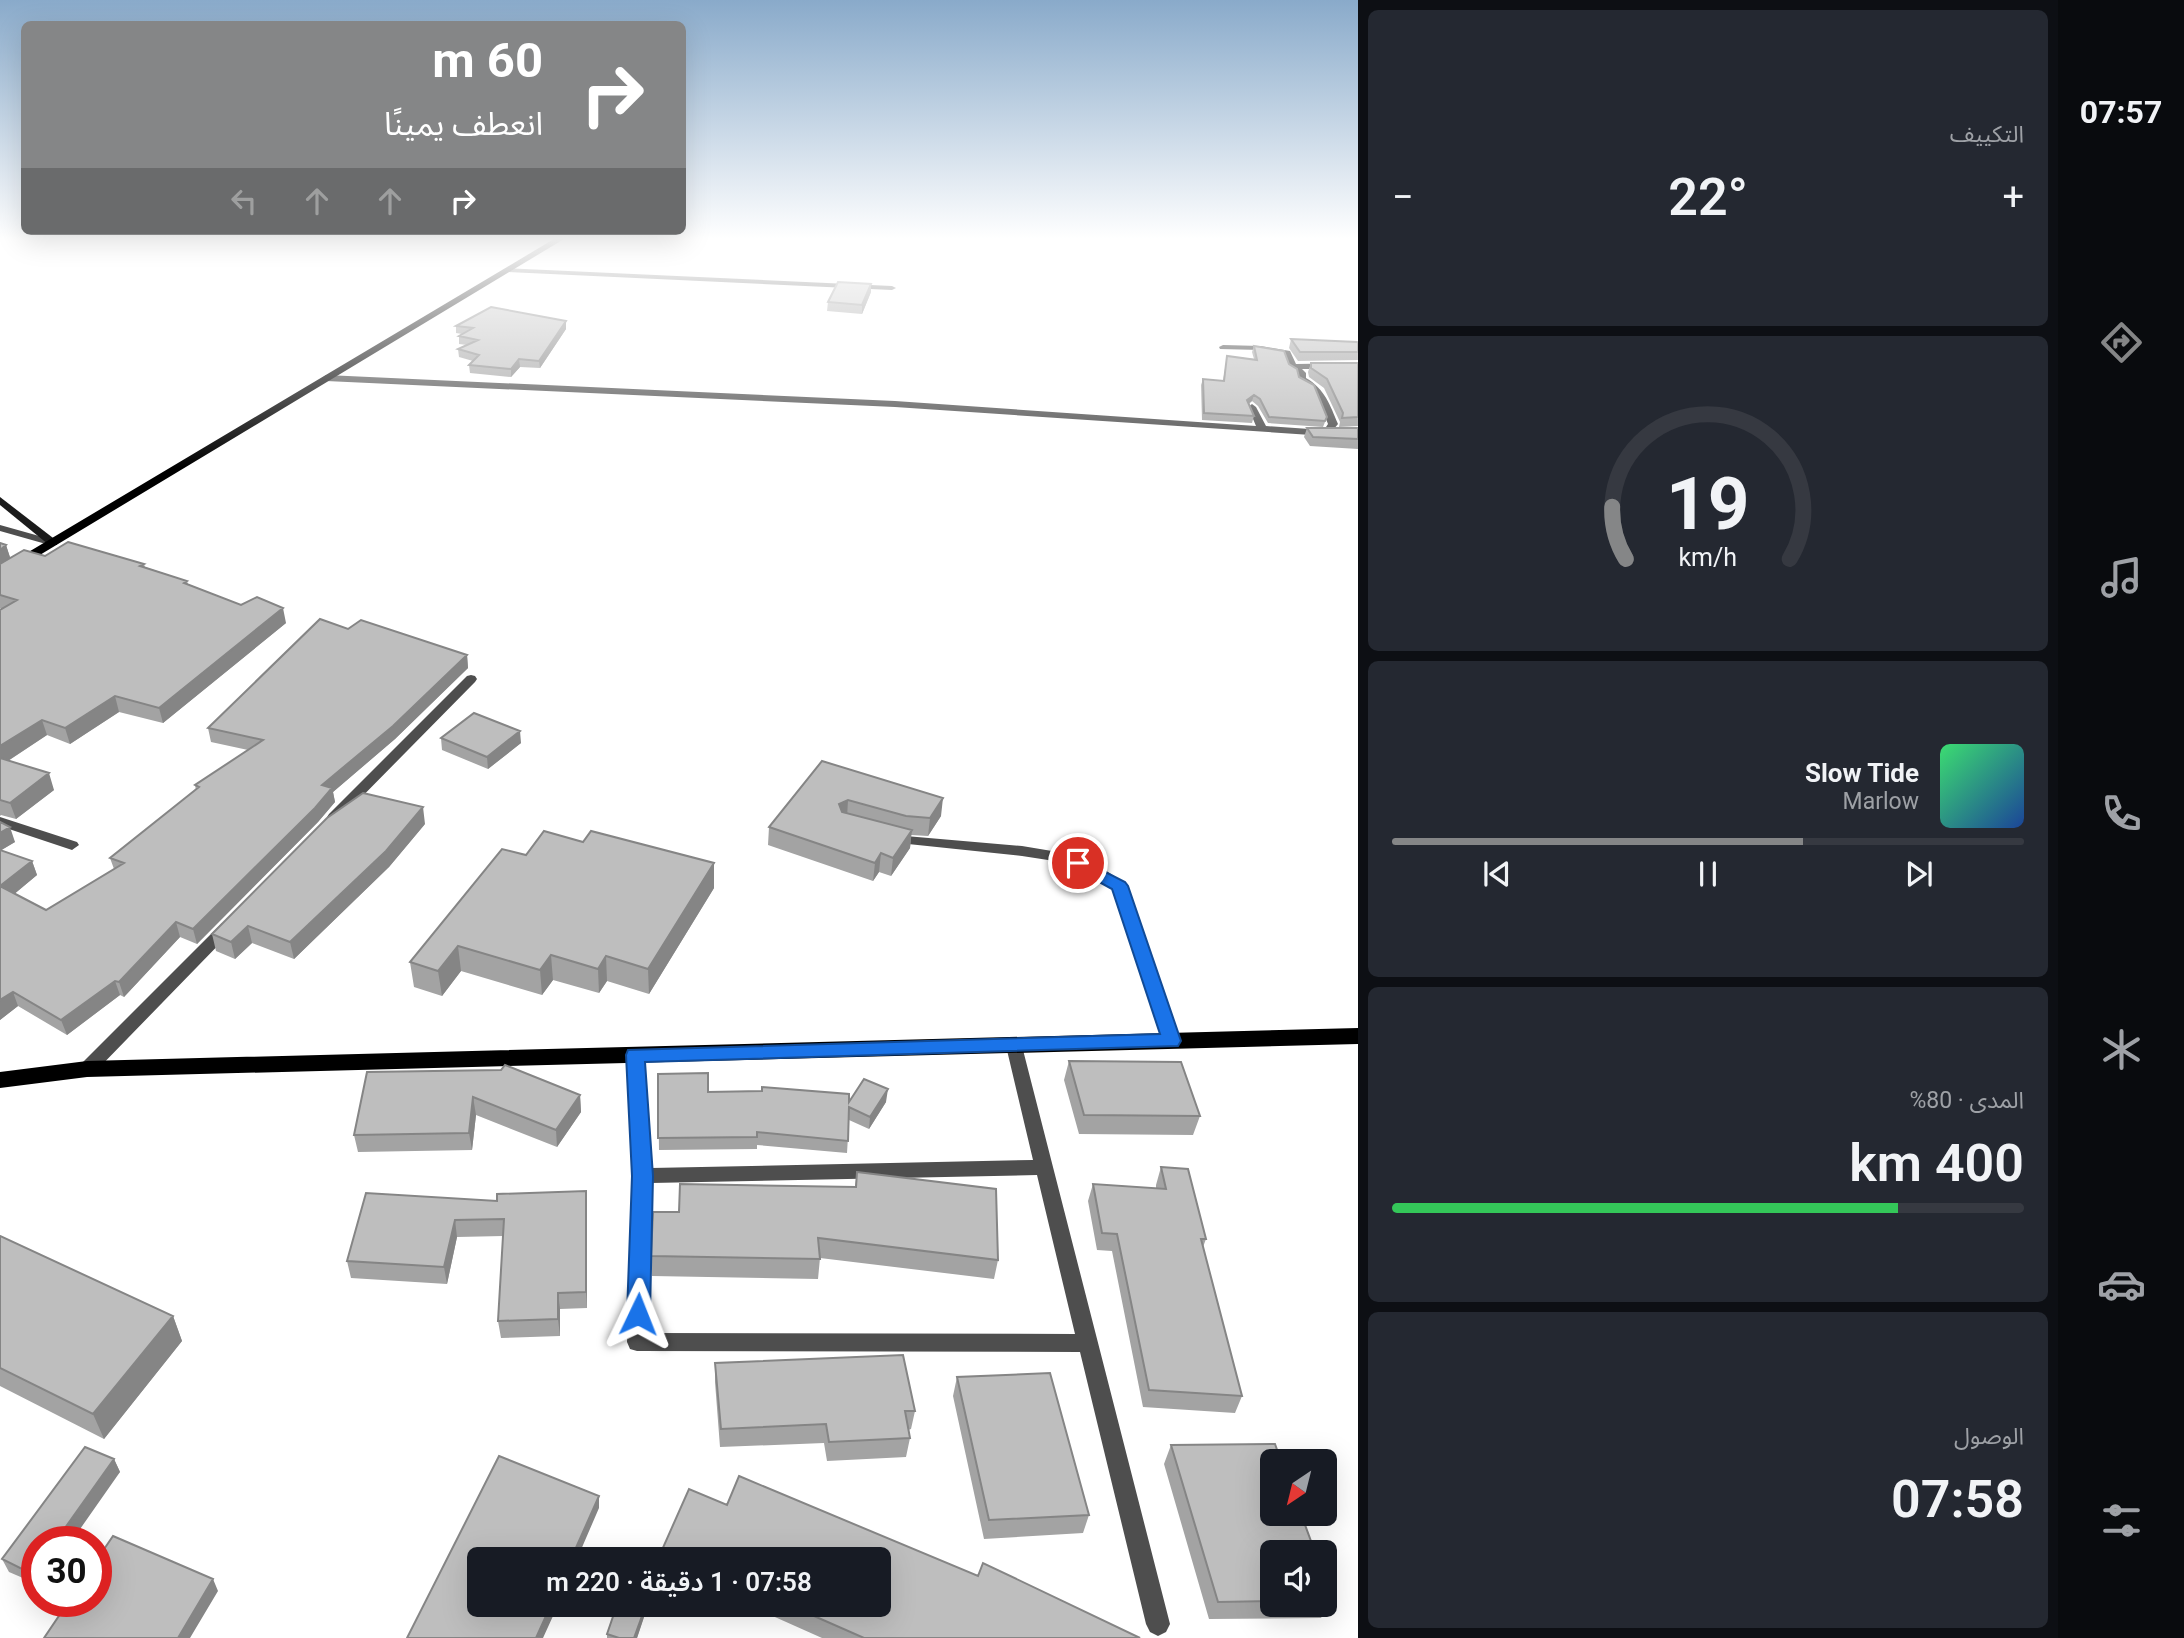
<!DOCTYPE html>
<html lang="ar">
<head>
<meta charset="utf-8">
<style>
	body { margin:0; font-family:Roboto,"Noto Sans Arabic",sans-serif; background:#242831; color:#f1f3f6; direction:rtl; height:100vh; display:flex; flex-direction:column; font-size:26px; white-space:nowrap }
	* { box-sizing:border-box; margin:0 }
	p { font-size:23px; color:#9ea1a6 }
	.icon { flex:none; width:38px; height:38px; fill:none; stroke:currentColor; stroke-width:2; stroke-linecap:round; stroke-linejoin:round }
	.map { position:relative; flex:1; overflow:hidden; direction:ltr }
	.sheet { display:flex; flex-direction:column; gap:10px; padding:10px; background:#0d0f14; width:700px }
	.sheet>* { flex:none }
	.hud { position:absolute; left:21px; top:21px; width:665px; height:214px; border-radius:10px; box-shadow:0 7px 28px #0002; direction:rtl; background:#858687; color:#fff; overflow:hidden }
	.needle { width:46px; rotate:215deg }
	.controls { position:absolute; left:1260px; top:1449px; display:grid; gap:14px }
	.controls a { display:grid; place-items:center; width:77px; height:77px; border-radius:10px; background:#171b24; box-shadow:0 7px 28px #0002; font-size:35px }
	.speed { position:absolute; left:21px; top:1526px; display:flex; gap:14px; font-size:35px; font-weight:700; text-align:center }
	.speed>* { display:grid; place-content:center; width:91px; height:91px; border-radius:50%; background:#171b24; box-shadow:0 7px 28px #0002; line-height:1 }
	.speed .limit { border:10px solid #d22; background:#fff; color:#111 }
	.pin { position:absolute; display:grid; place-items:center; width:60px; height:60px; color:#fff; margin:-30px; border:4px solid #fff; border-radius:50%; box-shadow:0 2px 7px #0007 }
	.me { position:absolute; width:77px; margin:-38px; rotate:2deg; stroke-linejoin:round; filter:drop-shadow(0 0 5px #0008) }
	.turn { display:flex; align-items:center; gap:24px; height:147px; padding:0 28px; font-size:32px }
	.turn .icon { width:91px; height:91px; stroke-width:2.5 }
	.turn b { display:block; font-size:49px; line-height:60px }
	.lanes { display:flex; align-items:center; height:66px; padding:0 28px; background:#0003; justify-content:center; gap:35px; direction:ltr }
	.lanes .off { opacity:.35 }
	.big { font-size:52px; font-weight:600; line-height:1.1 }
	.sheet .tile { flex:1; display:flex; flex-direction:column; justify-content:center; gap:10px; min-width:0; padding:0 24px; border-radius:10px; background:#242831 }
	.sheet .dial { align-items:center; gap:0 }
	.dial svg { height:182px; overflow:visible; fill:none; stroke:#363941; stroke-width:7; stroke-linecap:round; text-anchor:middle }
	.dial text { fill:#f1f3f6; stroke:none }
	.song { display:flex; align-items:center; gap:21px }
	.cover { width:84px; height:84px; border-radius:10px; background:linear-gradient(135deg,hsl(140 70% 55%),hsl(220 70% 35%)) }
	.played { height:7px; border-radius:4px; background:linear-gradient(90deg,#858687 65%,#363941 65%) }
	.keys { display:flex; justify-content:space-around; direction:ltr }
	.heat { display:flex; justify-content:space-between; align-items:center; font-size:38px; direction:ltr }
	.charge { height:10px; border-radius:5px; background:linear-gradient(90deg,#34c759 80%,#363941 0) }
	.trip { position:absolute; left:467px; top:1547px; width:424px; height:70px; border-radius:10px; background:#171b24; box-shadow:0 7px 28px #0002; font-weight:600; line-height:70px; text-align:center; direction:rtl }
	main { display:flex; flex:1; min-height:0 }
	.menu { display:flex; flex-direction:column; width:126px; justify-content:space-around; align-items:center; background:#090b0e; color:#9ea1a6 }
	.menu .icon { width:49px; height:49px }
	.menu .on { color:#858687 }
	.menu b { font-size:32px; color:#f1f3f6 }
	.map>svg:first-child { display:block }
</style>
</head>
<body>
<main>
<nav class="menu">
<b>07:57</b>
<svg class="icon on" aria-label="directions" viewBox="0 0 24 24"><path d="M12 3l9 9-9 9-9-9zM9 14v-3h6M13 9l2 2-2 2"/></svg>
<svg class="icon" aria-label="music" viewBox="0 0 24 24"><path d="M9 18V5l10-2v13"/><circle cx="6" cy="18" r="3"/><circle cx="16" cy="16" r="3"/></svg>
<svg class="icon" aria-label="phone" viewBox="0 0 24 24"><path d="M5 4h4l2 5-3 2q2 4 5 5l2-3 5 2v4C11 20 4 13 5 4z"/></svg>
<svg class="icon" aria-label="climate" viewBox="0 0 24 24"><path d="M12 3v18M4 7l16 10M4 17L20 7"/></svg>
<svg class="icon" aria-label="car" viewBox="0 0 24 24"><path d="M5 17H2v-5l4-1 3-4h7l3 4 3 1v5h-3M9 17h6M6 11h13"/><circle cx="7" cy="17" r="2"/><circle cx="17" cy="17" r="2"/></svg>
<svg class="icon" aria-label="filters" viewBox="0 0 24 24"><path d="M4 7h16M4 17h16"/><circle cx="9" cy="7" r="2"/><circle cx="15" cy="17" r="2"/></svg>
</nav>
<section class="sheet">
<div class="tile"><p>التكييف</p>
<div class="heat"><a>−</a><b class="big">22°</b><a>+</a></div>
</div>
<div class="tile dial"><svg viewBox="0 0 100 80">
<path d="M14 69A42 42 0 1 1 86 69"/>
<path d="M14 69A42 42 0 0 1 8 46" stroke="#858687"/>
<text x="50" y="56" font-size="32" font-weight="700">19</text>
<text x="50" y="72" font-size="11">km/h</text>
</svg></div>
<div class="tile">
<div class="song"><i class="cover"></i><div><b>Slow Tide</b><p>Marlow</p></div></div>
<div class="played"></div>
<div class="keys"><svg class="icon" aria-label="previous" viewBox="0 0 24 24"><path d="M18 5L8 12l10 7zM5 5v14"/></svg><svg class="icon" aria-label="pause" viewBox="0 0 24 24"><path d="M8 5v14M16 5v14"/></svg><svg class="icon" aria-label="next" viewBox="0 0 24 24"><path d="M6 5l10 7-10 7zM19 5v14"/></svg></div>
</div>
<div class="tile"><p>المدى · 80%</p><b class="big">400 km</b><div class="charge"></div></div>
<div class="tile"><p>الوصول</p><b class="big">07:58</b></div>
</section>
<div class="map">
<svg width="1358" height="1638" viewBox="0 0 1358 1638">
	<rect width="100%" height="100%" fill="#fff"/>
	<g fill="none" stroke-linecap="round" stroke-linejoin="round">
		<path fill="#4e4e4e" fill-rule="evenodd" d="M505 268 892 286 896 288 892 290 508 272Z
			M1223 345 1261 346 1290 351 1296 364 1358 363V369H1302L1306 373V378C1325 389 1330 405 1338 424L1333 430 1358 429V435L1326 436 895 407 326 381 322 378 326 375 895 401 1256 426 1248 407 1252 404 1256 407 1266 426 1324 430 1328 424C1321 405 1317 391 1299 381L1298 374 1290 369 1284 355 1261 350 1220 349 1219 347Z
			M0 525 57 541 58 543 53 546 0 531Z
			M471 675 475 676 477 679 475 682 339 820H329L327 817 329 814 467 676Z
			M0 817 77 842 79 845 72 850 0 826Z
			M894 835 1022 846 1064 853 1097 865 1125 883 1180 1041 1178 1045 1172 1047 1166 1045 1164 1041 1113 889 1087 871 1061 862 1022 856 889 842 887 839 889 836Z
			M227 922 232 923 235 927 232 931 93 1074 87 1075 81 1074 78 1069 81 1064 222 923Z
			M1014 1040 1020 1042 1022 1046 1170 1624 1166 1632 1158 1636 1150 1632 1146 1624 1080 1352 637 1351 630 1349 627 1342 633 1176 627 1055 629 1051 635 1049 641 1051 643 1055 651 1168 1033 1160 1006 1046 1008 1042ZM1037 1175 1075 1334 647 1333 651 1183Z"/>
		<path fill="#1b1b1b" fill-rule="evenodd" d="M0 497 57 541V545H49L0 505Z"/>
		<path fill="#000" fill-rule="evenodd" d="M554 239H564L0 579V569Z
			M1358 1028V1044L87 1077 0 1088V1072L87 1061Z"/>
	</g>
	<path fill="#a3a3a3" d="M871 292 862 314 827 311 828 302Z
		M566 321V329L540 368 520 367 511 377 470 373 469 365 473 361 459 357 458 349 467 345 459 344V336L462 334 456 333V326Z
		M1291 339 1358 343V360L1298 361 1289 348Z
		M1254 346 1289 364 1327 417 1323 427 1268 423 1258 406 1252 401 1249 404 1254 416 1252 423 1202 420 1201 385 1203 379 1223 381 1227 356 1254 359 1252 352Z
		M1311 363H1358V426L1339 427 1340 422 1324 388 1309 377 1308 372Z
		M1307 428H1358V449L1310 446 1304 437Z
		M0 543 6 545 10 558 45 556 144 564 145 567 187 581 188 584 286 623 163 723 119 712 70 744 47 735 8 761 54 790 16 819 1 815 0 816V610L2 609 0 608Z
		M348 629 467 655 468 668 395 739 333 792 335 802 318 822 197 944 180 937 124 997 120 995 67 1035 18 1006 0 1020V822L15 842 1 850 32 861 37 875 14 894 46 910 114 869 110 858 196 790 195 785 248 750 211 742 208 728Z
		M441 738 521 743 488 769 442 750Z
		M822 761 941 816 928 836 911 835 910 848 891 876 879 872 873 881 768 845 769 827Z
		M425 824 389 867 294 959 252 943 235 959 216 951 212 934Z
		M526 855 714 888 649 994 607 981 599 993 553 980 542 995 461 971 442 996 414 987 410 962Z
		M1069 1061 1200 1116 1193 1135 1079 1134 1064 1080Z
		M501 1070 580 1095 581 1112 557 1147 476 1115 472 1150 358 1152 354 1135Z
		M658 1074 708 1092 849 1102H886L869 1129 849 1120 847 1153 757 1145V1149L659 1150Z
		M1161 1167 1206 1239 1203 1247 1242 1396 1235 1413 1143 1407 1112 1251 1097 1250 1088 1201 1093 1184 1156 1188V1185Z
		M857 1172 998 1260 994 1279 820 1258 818 1279 652 1276 651 1256 679 1212 855 1187Z
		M586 1191 587 1308 560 1309V1336L501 1338 498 1321 503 1236 457 1237 447 1284 351 1278 347 1261 497 1201Z
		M0 1236 173 1316 182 1341 104 1439 0 1386Z
		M715 1363 915 1411 911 1429 908 1430 910 1438 906 1457 827 1461 824 1443 720 1447 715 1382Z
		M957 1377 1089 1515 1083 1533 984 1539 953 1396Z
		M1171 1445 1272 1552V1605H1325V1579L1332 1600 1321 1618 1209 1619 1164 1464Z
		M114 1459 120 1472 37 1542V1584L9 1572 2 1559Z
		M727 1505 978 1576 1140 1638H822L748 1605H878Z
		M617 1605H647V1608L637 1638H607V1634Z
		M680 1605H698L695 1612Z"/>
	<path fill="#858585" d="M871 284V292L862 314V305Z
		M566 321V329L540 368 539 361Z
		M519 359 520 367 511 377V369Z
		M1254 395 1252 401 1245 406 1247 400Z
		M6 545 11 560 0 567V550Z
		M283 608 286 623 163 723 159 708Z
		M467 655 468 668 395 739 333 792 335 802 318 822 197 944 193 929 322 785Z
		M115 696 119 712 70 744 65 728Z
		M42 720 47 735 0 766V746Z
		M520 731 521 743 488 769 487 757Z
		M49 773 54 790 16 819 10 803Z
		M943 798 941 816 928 836 930 818Z
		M848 800 847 818 838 823 839 804Z
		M423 807 425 824 389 867 294 959 290 942Z
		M10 827 15 842 0 851V833Z
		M912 830 910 848 891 876 893 858Z
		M881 853 879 872 873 881 875 863Z
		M32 861 37 875 6 901 0 886Z
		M714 863V888L649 994 648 969Z
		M176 922 180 937 124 997 119 982Z
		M248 926 252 943 235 959 231 942Z
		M458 946 461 971 442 996 438 971Z
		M551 955 553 980 542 995 540 970Z
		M606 956 607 981 599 993 598 969Z
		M115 981 120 995 67 1035 61 1020Z
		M13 992 18 1006 0 1020V1000Z
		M888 1089 886 1102 869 1129 870 1117Z
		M580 1095 581 1112 557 1147 556 1130Z
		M473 1097 476 1115 472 1150 469 1133Z
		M586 1191 587 1208V1308L586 1292Z
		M455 1220 457 1237 447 1284 444 1267Z
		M558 1293 560 1309V1336L558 1319Z
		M173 1316 182 1341 104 1439 93 1414Z
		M114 1459 120 1472 71 1542H55Z
		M599 1496V1508L577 1559H571Z
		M37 1568V1581L32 1574Z
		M213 1579 218 1591 190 1638H178Z
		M551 1605H558L543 1638H536Z
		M646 1605H647V1608L637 1638H634Z"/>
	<path fill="#bebebe" stroke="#858585" stroke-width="2" d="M838 282 871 284 862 305 828 302Z
		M491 307 566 321 539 361 519 359 511 369 469 365 479 355 458 349 478 340 459 336 473 328 456 326Z
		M1291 339 1357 342 1358 343V352H1300Z
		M1254 346 1284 351 1289 364 1297 369 1299 377 1314 385 1327 417 1325 421 1269 417 1260 399 1254 395 1247 400 1254 416 1204 413 1203 379 1224 381 1227 356 1257 360Z
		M1311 363H1358V417L1342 418 1343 413 1327 379 1311 368Z
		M1307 428H1358V439L1313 437Z
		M68 542 144 564 140 566 187 581 184 583 241 605 257 597 283 608 159 708 115 696 65 728 42 720 0 746V610L17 600 0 595V564L24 550 45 556Z
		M0 543 6 545 0 550Z
		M320 619 348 629 361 620 467 655 393 726 322 785 332 788 315 808 193 929 176 922 119 982 115 981 61 1020 13 992 0 1000V850L32 861 0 886 46 910 124 863 110 858 199 787 195 785 263 740 208 728Z
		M474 713 520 731 487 757 441 738Z
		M0 758 49 773 10 803 0 800Z
		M822 761 943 798 930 818 906 816 848 800 839 804 842 812 912 830 893 858 881 853 875 863 769 827Z
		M363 793 423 807 386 851 290 942 248 926 231 942 212 934 327 818Z
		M0 822 10 827 0 833Z
		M544 831 583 842 591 831 714 863 648 969 606 956 598 969 551 955 540 970 458 946 438 971 410 962 502 849 526 855Z
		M1069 1061 1181 1062 1200 1116 1084 1115Z
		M505 1065 580 1095 556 1130 473 1097 469 1133 354 1135 367 1072 501 1070Z
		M708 1073V1092L762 1091V1087L849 1094V1102L864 1079 888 1089 870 1117 849 1107 848 1141 757 1132V1137L658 1138V1074Z
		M1161 1167 1188 1169 1206 1239H1201L1242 1396 1149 1390 1117 1234 1102 1233 1093 1184 1166 1189Z
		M857 1172 996 1189 998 1260 818 1238 820 1259 651 1256 653 1212H679L680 1184 856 1187Z
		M586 1191V1292L558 1293V1319L498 1321 504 1219 455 1220 444 1267 347 1261 366 1193 497 1201V1194Z
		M0 1236 173 1316 93 1414 0 1368Z
		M903 1355 915 1411H905L910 1438 829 1442 826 1424 721 1429 715 1363Z
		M1050 1373 1089 1515 989 1520 957 1377Z
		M1275 1444 1281 1461H1272V1514H1301L1315 1552H1272V1601L1218 1602 1171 1445Z
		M85 1447 114 1459 55 1542H37V1568L32 1574 2 1559Z
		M499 1456 599 1496 571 1559H480V1605H551L536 1638H407Z
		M739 1476 978 1576 983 1563 1140 1638H864L789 1605H878V1559H658L689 1489 727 1505Z
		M113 1536 213 1579 178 1638H44L69 1601H96V1561Z
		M1325 1579 1332 1600H1325Z
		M617 1605H646L634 1638H619L607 1634Z"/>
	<linearGradient id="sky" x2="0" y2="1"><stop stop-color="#89aaca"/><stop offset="0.51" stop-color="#fff"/><stop offset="1" stop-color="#fff" stop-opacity="0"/></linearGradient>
	<rect width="1358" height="468" fill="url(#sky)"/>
	<path fill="#1a73e8" stroke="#114b97" stroke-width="2" d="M1078 858 1125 882 1128 886 1181 1041 1178 1046 645 1062 653 1176 650 1314 646 1322 638 1325 630 1322 627 1314 632 1176 626 1055 628 1050 1160 1034 1112 889 1072 867 1070 863Z"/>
</svg>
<div class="controls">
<a><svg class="needle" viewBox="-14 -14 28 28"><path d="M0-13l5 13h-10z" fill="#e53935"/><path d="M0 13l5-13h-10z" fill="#9ea1a6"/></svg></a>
<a><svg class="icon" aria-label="sound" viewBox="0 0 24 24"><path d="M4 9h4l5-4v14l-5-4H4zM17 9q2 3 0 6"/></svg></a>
</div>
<div class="speed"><div class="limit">30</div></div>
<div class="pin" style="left:1078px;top:863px;background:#d93025"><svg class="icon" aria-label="arrive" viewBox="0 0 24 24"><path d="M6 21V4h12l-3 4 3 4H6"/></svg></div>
<svg class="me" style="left:638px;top:1314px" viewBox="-20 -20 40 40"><path d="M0-17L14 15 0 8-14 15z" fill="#1a73e8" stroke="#fff" stroke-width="4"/></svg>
<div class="trip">07:58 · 1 دقيقة · 220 m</div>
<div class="hud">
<div class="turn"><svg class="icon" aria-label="right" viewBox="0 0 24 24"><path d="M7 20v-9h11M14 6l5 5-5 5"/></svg><div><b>60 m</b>انعطف يمينًا</div></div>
<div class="lanes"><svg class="icon off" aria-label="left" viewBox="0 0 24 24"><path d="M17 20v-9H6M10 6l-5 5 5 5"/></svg><svg class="icon off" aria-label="ahead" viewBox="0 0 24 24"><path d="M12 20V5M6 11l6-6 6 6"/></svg><svg class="icon off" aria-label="ahead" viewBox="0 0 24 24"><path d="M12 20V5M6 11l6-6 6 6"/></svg><svg class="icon" aria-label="right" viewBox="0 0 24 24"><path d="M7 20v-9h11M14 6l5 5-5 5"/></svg></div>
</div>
</div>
</main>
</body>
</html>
